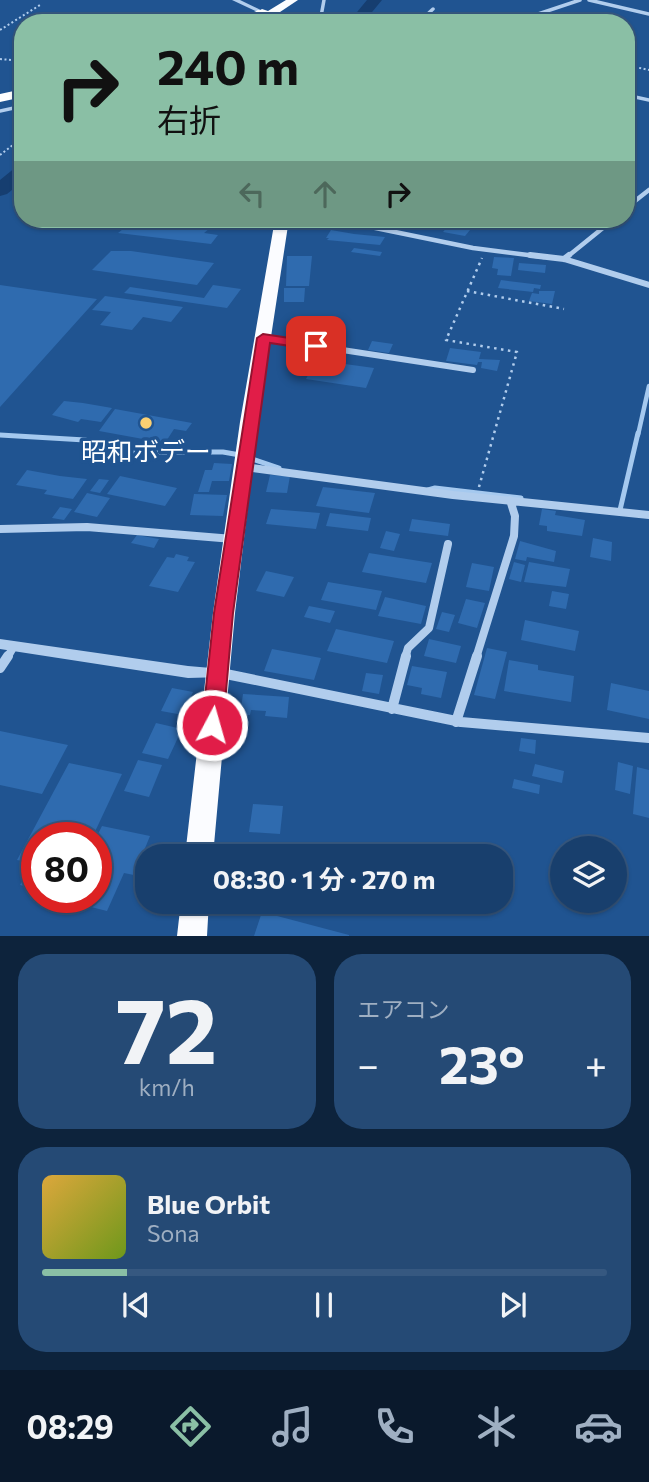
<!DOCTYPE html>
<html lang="ja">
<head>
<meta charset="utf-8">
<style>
	body { margin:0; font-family:Commissioner,"Noto Sans JP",sans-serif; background:#254a75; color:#f1f3f6; height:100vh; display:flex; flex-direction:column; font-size:26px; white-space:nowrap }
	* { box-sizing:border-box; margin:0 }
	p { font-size:23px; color:#9fafc2 }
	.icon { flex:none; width:38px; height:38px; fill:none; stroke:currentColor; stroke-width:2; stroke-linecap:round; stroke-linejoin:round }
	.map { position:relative; height:936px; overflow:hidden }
	.panel { display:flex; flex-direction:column; gap:18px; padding:18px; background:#0d233c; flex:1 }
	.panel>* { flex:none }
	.banner { position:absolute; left:14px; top:14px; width:621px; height:214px; border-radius:28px; box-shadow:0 2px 5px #0004,0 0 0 2px #365880; background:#8abfa5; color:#111; overflow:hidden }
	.fabs { position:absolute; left:550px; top:836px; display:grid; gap:14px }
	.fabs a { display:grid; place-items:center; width:77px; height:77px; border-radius:50%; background:#183f6d; box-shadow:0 2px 5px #0004,0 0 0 2px #365880; font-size:35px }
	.speed { position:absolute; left:21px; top:822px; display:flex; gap:14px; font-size:35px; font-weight:700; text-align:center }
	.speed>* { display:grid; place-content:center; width:91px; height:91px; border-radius:50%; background:#183f6d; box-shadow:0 2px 5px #0004,0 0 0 2px #365880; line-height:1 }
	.speed .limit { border:10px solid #d22; background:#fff; color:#111 }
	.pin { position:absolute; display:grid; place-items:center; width:60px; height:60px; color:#fff; margin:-30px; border-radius:14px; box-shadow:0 4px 10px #0006 }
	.me { position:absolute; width:77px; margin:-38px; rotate:6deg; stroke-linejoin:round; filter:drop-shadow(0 0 5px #0008) }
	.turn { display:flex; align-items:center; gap:24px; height:147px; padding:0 28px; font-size:32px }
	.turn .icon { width:91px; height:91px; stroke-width:2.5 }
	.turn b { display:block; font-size:49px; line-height:60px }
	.lanes { display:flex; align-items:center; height:66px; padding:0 28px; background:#0003; justify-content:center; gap:35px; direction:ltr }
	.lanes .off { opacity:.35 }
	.big { font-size:52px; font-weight:700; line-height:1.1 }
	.panel .card { flex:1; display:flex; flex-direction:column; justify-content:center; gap:10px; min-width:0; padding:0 24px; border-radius:28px; background:#254a75 }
	.panel .dial { align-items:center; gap:0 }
	.dial b { font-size:91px; line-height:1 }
	.song { display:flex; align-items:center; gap:21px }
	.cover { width:84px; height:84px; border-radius:10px; background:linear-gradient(135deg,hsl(40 70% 55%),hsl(80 70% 35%)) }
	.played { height:7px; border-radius:4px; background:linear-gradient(90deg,#8abfa5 15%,#365880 15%) }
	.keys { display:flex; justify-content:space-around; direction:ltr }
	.heat { display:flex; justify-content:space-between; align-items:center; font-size:38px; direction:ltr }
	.panel .tiles { flex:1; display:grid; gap:18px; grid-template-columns:1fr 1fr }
	.card:last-child { grid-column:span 2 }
	.trip { position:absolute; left:135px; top:844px; width:378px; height:70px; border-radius:28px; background:#183f6d; box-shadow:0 2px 5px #0004,0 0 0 2px #365880; font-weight:700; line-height:70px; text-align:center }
	.tab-bar { display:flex; height:112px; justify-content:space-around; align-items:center; background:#0a192c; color:#9fafc2 }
	.tab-bar .icon { width:49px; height:49px }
	.tab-bar .current { color:#8abfa5 }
	.tab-bar b { font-size:32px; color:#f1f3f6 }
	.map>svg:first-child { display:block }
</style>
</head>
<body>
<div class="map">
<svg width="649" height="936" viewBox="0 0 649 936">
	<rect width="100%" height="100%" fill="#205491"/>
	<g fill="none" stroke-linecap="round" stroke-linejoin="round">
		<path stroke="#a5c9ef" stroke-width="4.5" d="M638 435 649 386"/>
		<path stroke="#a5c9ef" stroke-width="5" d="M0 435 85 440 110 448 139 452H223L240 455
			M249 458 279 468
			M428 490 435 488 521 498
			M620 510 638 433"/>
		<path fill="#163e70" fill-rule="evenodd" d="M367 0H382L363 23H348Z
			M23 165V181L7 194 0 196V180L16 167Z"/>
	</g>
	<path fill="#2f6baf" d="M136 219H188L183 225 190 226 195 221 215 224 204 233 218 235 211 244 118 233Z
		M395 219H409L420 221 415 227 392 223Z
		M448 226 470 230 465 236 443 232Z
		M331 230 354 234 385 237 380 245 327 240 329 238H326Z
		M354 248 382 252 380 256 351 252Z
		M111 251H131L214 263 197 285 92 270Z
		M287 256H312L309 286H286Z
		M494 257 514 258 511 276 497 275 498 269 492 268Z
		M519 263 546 265 545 273 518 270Z
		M501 280 541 285 540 289 534 288 533 292 498 288Z
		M0 285 97 299 0 407Z
		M213 285 241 289 227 308 124 293 130 287 204 298Z
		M284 288H305L304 302H284Z
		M539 291H555L552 304 529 301 532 293 539 294Z
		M105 296 183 307 171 322 143 317 132 330 100 325 111 312 92 310Z
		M291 326 336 332 330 343 293 336 296 331 288 330Z
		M372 341 393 344 389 353 368 350Z
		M450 348 481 352 479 359 500 360 497 371 481 368 482 362H478L477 365 446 361Z
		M316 360 374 368 366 388 306 379Z
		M64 401 83 403 112 408 101 422 81 419 78 422 52 415Z
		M115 409 192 423 186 431 174 429 165 443 99 431Z
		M214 463 232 464 229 481H212L209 492H198L205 470H212Z
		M27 470 60 476 87 479 73 499 44 494 47 490 16 485Z
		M270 475 290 476 287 493 266 492Z
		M120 476 177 488 165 506 107 494Z
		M99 479 109 480 100 493 90 491Z
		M323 487 375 493 369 513 316 506Z
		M87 493 110 498 97 517 74 512Z
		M194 494 227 495 223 516 190 515Z
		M60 507 72 509 64 520 52 518Z
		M271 509 320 513 316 529 266 524Z
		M542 509 556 511 555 515 585 520 582 536 547 531V526L539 525Z
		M330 513 371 518 368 531 326 526Z
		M412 519 450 524 448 536 409 531Z
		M386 531 400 534 394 551 380 548Z
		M137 535 159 539 154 548 131 543Z
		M593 538 612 542 611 561 590 557Z
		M520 541 556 551 554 562 527 557 526 561 515 559Z
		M369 553 432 563 426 583 362 572Z
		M176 554 189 557 187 561 195 562 178 592 149 586 167 557 174 558Z
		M514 562 525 565 521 582 509 579Z
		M529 562 570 569 566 587 524 582Z
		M472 563 494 567 489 591 466 587Z
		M266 571 294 577 284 597 256 591Z
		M328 582 382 591 376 610 321 600Z
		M552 591 569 594 566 609 549 606Z
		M385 597 426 606 421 624 378 616Z
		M466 599 485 603 477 628 458 623Z
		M309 606 335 611 330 623 304 617Z
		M442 612 455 615 449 632 436 629Z
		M525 620 579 631 575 651 521 640Z
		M336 629 394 641 387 663 327 651Z
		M429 639 461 646 456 663 424 656Z
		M487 648 507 652 495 699 474 695Z
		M272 649 321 658 314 680 264 671Z
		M509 660 538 665V670L574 676 571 702 504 691Z
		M412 666 447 672 441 698 421 694 422 688 407 685Z
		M366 673 383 675 379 694 362 691Z
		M611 683 649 691V719L607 710Z
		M172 688 193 692 183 715 161 711Z
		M243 694 289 697 287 718 265 716 266 711 251 710 250 715H240Z
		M156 723 182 729 168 759 142 753Z
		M0 731 68 745 42 794 0 785Z
		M521 738 536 740 535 754 519 751Z
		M138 760 162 765 149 797 124 791Z
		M618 762 633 766 630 794 615 790Z
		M69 763 122 774 92 838H37V864L17 860Z
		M535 764 564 771 562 783 532 776Z
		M637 767 649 770V818L633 814Z
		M514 779 540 785 539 794 512 788Z
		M253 804 283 806 280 834 249 832Z
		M102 826 150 836 134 875 124 873 107 911 67 901 68 898H96V838Z
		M30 867 37 869V889L20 885Z
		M262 912 349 935V936H254Z"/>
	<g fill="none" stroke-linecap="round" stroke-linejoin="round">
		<path stroke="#b1cded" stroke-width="2" stroke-dasharray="2 2.5" stroke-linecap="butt" d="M609 13V23
			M171 23 181 16
			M0 30 40 5
			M0 59 23 61
			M626 65 649 70
			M0 155 23 137"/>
		<path stroke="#b1cded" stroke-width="2.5" stroke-dasharray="2.5 4.5" stroke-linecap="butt" d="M467 291 564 309
			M479 487 517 352 446 340 482 258"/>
		<path stroke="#b1cded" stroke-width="3.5" d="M324 0 320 22 340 23
			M589 0 649 14
			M418 23 433 9
			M511 23 580 0
			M626 95 649 100
			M0 111 23 106"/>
		<path stroke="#b1cded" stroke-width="4.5" d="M626 208 649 190
			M289 219 356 224 473 248 544 257
			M567 257 614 219"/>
		<path stroke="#b1cded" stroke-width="6" d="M530 255 564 259 649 285
			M564 259 569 255
			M264 338 473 370"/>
		<path stroke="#b1cded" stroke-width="8" d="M245 467 453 495 649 515
			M0 529 87 527 233 539
			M7 658 14 646
			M405 658 408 648 429 628 448 544
			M476 658 514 536 515 516 510 500"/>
		<path stroke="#b1cded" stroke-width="10" d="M0 668 8 656
			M221 673 461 722 649 738
			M392 709 406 656
			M456 722 477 656"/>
		<path fill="#b1cded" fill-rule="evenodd" d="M232 0H240L265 12 260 13Z
			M0 639 188 666 223 669 225 673 223 677 188 678 0 649Z"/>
		<path fill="#fbfcff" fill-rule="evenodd" d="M286 0H298L277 14 300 23H284L257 12 262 9 268 11Z
			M275 219H289L258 422 235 613 213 856H185L213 613 240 422Z
			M181 901H209L207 936H177Z"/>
		<path fill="#fff" fill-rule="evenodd" d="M258 10 267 12 248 23H234Z
			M23 89V97L0 102V94Z"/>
	</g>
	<path fill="#e11d48" stroke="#92132f" stroke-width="2" d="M263 334 316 342 323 346 316 350 270 343 233 613 223 725 220 731 212 733 205 731 202 725 214 613 257 338Z"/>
	<circle fill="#fbd072" stroke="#205491" stroke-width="2.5" cx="146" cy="423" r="7"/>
	<g text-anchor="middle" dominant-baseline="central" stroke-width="7" stroke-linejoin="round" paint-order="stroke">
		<g font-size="26" fill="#fff" stroke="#205491">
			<text x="146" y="450">昭和ボデー</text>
		</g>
	</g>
</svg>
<div class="fabs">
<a><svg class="icon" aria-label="layers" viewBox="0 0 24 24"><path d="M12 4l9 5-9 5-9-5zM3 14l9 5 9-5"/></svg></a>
</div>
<div class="speed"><div class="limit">80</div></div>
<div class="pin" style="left:316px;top:346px;background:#d93025"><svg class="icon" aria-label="arrive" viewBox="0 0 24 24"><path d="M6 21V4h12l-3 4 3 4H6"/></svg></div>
<svg class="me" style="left:212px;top:725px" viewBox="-20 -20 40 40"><circle r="17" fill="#e11d48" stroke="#fff" stroke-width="3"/><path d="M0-11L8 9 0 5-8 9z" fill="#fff"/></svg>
<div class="trip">08:30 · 1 分 · 270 m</div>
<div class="banner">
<div class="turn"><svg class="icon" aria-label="right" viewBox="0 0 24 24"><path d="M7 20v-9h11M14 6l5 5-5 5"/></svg><div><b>240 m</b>右折</div></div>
<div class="lanes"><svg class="icon off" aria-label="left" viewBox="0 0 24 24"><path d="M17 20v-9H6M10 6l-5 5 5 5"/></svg><svg class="icon off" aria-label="ahead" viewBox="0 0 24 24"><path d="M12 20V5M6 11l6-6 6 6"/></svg><svg class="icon" aria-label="right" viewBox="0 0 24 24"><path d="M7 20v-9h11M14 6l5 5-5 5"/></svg></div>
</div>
</div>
<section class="panel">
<div class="tiles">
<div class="card dial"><b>72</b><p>km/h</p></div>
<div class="card"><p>エアコン</p>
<div class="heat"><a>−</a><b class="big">23°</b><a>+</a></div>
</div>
<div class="card">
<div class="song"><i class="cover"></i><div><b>Blue Orbit</b><p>Sona</p></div></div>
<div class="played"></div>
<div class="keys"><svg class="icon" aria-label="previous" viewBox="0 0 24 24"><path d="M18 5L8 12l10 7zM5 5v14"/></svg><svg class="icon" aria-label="pause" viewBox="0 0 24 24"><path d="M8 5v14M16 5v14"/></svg><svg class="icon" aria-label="next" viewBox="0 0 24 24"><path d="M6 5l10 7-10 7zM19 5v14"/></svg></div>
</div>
</div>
</section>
<nav class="tab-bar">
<b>08:29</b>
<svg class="icon current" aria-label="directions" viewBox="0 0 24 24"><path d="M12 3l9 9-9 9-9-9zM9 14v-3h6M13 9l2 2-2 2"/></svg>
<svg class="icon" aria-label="music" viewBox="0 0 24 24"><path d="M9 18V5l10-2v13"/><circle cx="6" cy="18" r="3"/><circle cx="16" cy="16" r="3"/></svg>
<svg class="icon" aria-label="phone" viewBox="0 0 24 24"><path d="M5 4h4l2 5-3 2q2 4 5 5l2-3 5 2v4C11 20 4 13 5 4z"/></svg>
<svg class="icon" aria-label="climate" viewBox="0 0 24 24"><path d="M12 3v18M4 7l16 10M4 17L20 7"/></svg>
<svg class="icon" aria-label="car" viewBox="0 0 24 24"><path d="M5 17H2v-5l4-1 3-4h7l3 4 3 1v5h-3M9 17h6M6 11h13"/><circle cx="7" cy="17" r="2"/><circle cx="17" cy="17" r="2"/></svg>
</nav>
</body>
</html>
